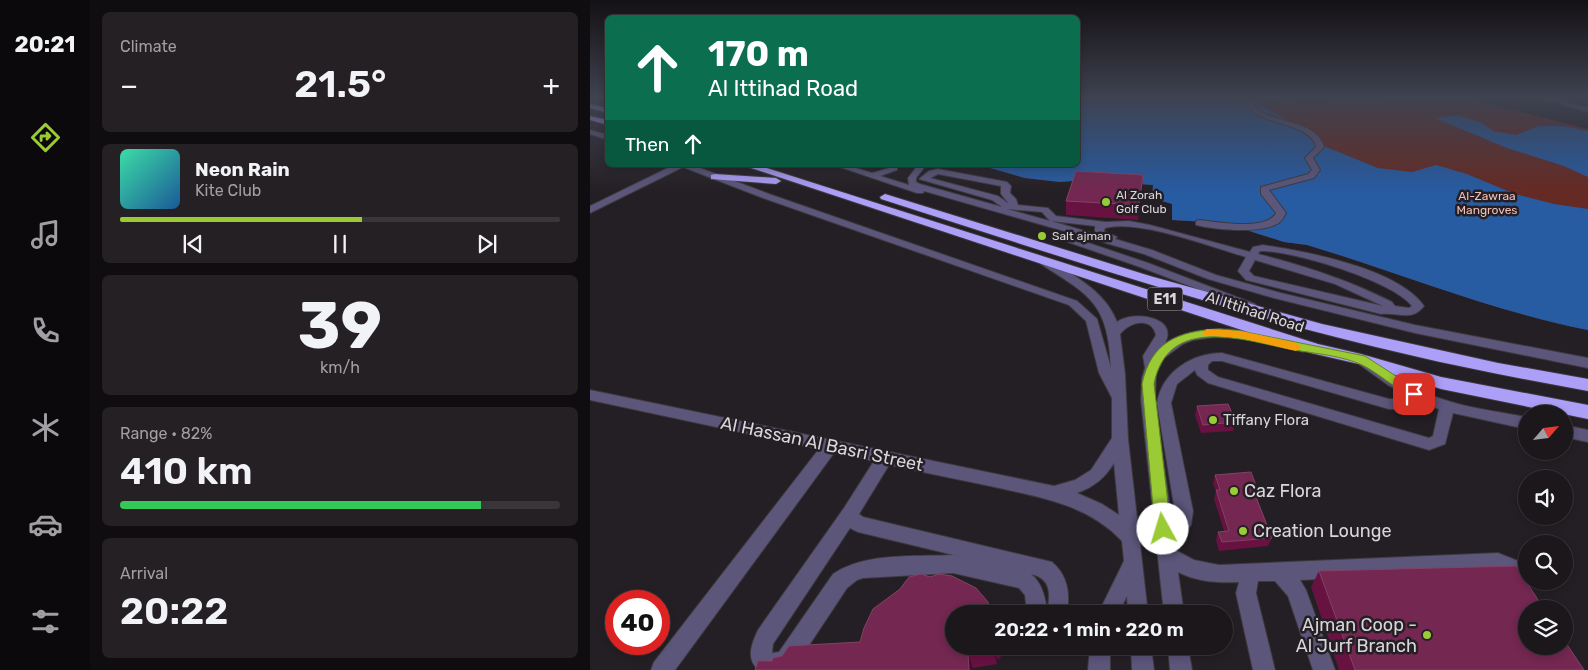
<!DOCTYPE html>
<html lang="en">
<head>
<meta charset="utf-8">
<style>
	body { margin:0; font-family:Rubik,sans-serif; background:#242024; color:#f1f3f6; height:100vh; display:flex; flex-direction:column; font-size:19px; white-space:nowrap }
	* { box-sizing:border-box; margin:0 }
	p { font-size:16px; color:#a09fa3 }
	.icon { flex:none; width:28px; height:28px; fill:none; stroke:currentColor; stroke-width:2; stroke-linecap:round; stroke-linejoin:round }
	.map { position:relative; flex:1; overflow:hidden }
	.drawer { display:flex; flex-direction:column; gap:12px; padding:12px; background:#0f0d0f; width:500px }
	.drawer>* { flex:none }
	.hud { position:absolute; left:15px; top:15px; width:475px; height:152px; border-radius:8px; box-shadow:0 2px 8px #0003,0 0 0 1px #39363a; background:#0b6e4f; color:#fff; overflow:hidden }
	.needle { width:32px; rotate:62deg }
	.controls { position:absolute; left:928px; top:405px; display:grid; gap:10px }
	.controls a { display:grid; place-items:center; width:55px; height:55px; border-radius:50%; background:#1b171b; box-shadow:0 2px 8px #0003,0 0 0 1px #39363a; font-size:25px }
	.speed { position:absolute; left:15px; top:590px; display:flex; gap:10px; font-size:25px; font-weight:700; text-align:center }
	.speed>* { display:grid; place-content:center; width:65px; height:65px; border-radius:50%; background:#1b171b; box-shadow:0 2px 8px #0003,0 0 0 1px #39363a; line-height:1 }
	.speed .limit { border:8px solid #d22; background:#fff; color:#111 }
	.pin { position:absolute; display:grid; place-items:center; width:42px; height:42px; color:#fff; margin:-21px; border-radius:10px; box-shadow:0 2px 8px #0006 }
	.me { position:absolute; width:55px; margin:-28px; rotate:354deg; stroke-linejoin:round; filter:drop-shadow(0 0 4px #0008) }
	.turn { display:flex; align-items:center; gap:18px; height:105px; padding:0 20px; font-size:22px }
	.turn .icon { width:65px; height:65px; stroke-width:2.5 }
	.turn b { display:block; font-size:35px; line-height:42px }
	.then { display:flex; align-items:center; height:48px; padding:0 20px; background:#0003; gap:10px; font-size:19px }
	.big { font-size:38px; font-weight:600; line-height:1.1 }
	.drawer .widget { flex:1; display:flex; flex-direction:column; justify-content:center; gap:8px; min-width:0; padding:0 18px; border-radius:8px; background:#242024 }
	.drawer .dial { align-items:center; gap:0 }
	.dial b { font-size:65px; line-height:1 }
	.song { display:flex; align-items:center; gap:15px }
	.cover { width:60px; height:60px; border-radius:8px; background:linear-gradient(135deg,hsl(160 70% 55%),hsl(210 70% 35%)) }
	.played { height:5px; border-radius:2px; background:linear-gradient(90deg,#9acb34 55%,#39363a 55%) }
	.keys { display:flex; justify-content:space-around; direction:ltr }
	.heat { display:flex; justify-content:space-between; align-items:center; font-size:28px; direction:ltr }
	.charge { height:8px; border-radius:4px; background:linear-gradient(90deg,#34c759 82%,#39363a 0) }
	.trip { position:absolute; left:355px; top:605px; width:288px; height:50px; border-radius:25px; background:#1b171b; box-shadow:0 2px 8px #0003,0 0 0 1px #39363a; font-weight:600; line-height:50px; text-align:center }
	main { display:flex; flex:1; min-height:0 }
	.tabs { display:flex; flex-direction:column; width:90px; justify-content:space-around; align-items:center; background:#0b090b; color:#a09fa3 }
	.tabs .icon { width:35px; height:35px }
	.tabs .current { color:#9acb34 }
	.tabs b { font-size:22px; color:#f1f3f6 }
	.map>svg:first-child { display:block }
</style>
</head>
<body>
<main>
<nav class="tabs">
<b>20:21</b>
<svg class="icon current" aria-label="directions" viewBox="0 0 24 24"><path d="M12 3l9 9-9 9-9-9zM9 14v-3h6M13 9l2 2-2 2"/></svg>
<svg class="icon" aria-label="music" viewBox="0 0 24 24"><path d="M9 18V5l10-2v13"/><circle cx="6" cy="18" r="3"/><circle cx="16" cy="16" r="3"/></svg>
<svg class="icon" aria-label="phone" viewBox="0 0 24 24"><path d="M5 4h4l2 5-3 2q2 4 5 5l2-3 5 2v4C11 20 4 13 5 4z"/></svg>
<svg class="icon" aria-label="climate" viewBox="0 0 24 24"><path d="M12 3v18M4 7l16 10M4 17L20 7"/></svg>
<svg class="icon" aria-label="car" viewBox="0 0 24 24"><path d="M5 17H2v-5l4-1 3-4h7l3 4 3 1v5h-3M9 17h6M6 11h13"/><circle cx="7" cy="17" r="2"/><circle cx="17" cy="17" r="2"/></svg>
<svg class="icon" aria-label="filters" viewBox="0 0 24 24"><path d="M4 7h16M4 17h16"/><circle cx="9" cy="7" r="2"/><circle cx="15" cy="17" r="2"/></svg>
</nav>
<section class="drawer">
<div class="widget"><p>Climate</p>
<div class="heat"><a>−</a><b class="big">21.5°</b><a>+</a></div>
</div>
<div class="widget">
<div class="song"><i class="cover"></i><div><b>Neon Rain</b><p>Kite Club</p></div></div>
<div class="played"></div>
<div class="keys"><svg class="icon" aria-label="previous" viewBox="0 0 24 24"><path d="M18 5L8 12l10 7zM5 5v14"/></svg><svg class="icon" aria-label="pause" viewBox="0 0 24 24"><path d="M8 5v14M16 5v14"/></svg><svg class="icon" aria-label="next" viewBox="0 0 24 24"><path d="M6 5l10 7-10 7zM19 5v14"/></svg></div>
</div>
<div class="widget dial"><b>39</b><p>km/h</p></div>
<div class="widget"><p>Range · 82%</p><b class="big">410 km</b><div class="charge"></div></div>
<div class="widget"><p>Arrival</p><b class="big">20:22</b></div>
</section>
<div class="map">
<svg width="998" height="670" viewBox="0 0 998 670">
	<rect width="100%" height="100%" fill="#241f24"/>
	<path fill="#652a24" d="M488 98H682L718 102 800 98H875L998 129V330C901 311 811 273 717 245L694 242 634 223 582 220V204L562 198 563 185 494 180 470 182 435 178 390 165H488Z"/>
	<path fill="#275ba2" d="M488 98H659L706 126 724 142 788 168 822 172 846 165 877 174 925 194 964 204 998 209V330C901 311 811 273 717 245L694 242 634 223 582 220V204L562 198 563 185 494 180 470 182 435 178 390 165H488Z
		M868 115 892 123 903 131 926 135 949 126H973L998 131V177L974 166 917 148 845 118Z"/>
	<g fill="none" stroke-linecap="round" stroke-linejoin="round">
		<g stroke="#3d393d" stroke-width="2">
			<path id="minor" d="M14 98H18V101Z
				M653 98H659C662 103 665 108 670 111 689 124 727 121 734 147L723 158 730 170 724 178 679 190 696 213C694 217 692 220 689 223 671 234 626 230 606 225V221L609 220C627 222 677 231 686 213L671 194V187L718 174 722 170 715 158 726 147C722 126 681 124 666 114 660 110 657 104 653 98Z
				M946 98H973L978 103 998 108V112L974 105 969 102Z
				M0 130 18 135V140L0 134Z
				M84 165H102L179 194 487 301 507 319 521 368C518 301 499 295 446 261L445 259 446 257H454C481 274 515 290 527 322 543 310 589 317 575 343 619 317 673 333 719 345L720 348 714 352 658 339 625 337 603 340 593 344 574 358 566 374 565 400 582 524 585 511 567 403C572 372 602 353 632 353L799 399H824L798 385 766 362 764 359 766 356 771 355C787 359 810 381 827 389 861 406 899 410 936 417V429L863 413 855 444 839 450 618 383 607 375 605 370 587 384 581 403 603 511 601 525 585 550 604 560 629 565 908 553 928 561 936 567V581L939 583 932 585 908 571 710 580 716 590 745 670H723L698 596 685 581H668L666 593 685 670H663L646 593 649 582C628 583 607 582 588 572L594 614H574L551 400 552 378 555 368 553 356 566 335C561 316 540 322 530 334L535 374 538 439 558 614H538L537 596 528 614H508L534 561 532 541C496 503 448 497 400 486 366 479 332 472 299 465L269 514 273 517 462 562C478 576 480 593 477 614H457C460 596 463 579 441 574 453 584 456 599 457 614H437L435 595 429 588 363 573 273 578 267 580 257 588 204 668 197 670H169C155 659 162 643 168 630L254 508 284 461 244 453 85 670H61L64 662 229 449 0 400V390L464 486 485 480 501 470 522 438V398L509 373 496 321 479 305 173 198 93 167 0 213V206ZM622 361H632L799 409 823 410 838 405 849 409 843 436 839 438 628 377 618 370V365ZM524 463 529 515 512 504 487 493C504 487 515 478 524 463ZM260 528 268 532 372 557 363 555C325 557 275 552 243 574L189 652 182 653 183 644Z
				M244 165H256L282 173 307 166V170L290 176 319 185 318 178 328 165H336L326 178V182L330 184 412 207 402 200 329 179 339 171 348 169 417 182 421 186 420 193 426 199 428 205 458 208 466 216 516 222 539 221 560 225 660 252 663 247 673 245C718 252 807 268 834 306 822 322 808 312 791 314L656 280 648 271 656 257C621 247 549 219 515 228L514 231 527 237 525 239 562 250 626 275 691 293 825 325 998 358V368L825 333 684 298 618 279 554 254 334 191 333 193H327ZM348 174 411 186V194L419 204 408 196 340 178ZM417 209 452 212 460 221ZM461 221 505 226V234ZM670 251C702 250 803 281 822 306L819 308 805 306 802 302C759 280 715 266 668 254ZM665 260 745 284 793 306 664 276 659 271Z
				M475 235 558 263 665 304 667 306 665 308H657L550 267 472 240 470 238Z
				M974 425 998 430V442L974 437Z
				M500 646H520V670H498Z
				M541 646H561L564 670H542Z
				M578 646H598L602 670H580Z"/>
		</g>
		<g stroke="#3d393d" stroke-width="2">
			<path id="highway" d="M0 104 18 108V113L0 108Z
				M0 116 18 120V125L0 120Z
				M152 165H167L728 344 771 354 851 377 998 405V419L851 389 769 364 721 353Z
				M125 174 186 178 191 181 186 184 121 179V175Z
				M295 194 560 276 732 324 908 363 998 379V391C938 380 879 369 820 355 641 314 466 255 291 199L290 197Z"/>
		</g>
		<use href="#minor" fill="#5b567a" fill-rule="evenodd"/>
		<use href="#highway" fill="#ac9ff8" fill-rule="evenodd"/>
	</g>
	<path fill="#671241" d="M553 175 548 220 476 215V201Z
		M607 406 646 422 643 431 611 433 605 415Z
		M625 475 670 496 668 502 682 538 678 546 629 551 626 540 628 532 634 531 624 499 626 491 623 484Z
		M729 571 994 670H749L721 587Z
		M270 642 364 646H410L411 658 407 659V664L383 668V670H165L182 661Z"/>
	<path fill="#470e2e" d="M553 175 552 188 548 220 549 205Z
		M403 646 407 659V664L403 649Z
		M408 646H410L411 658Z
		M378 654 383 668V670H379Z"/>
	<path fill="#732751" stroke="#834266" d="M486 171 553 175 549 205 476 201Z
		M638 404 646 422 613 425 607 406Z
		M661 472 670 496 666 497 682 538 632 542 628 532 639 531 626 490H630L625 475Z
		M926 566 954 609H936V646H974V640L994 670H765L729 571Z
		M331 574 340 577 349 574 362 576 386 588 398 602 401 614H364V646H403V649L378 654 379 670H165L168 661H182L183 658 192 656 199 646 270 642 274 628 283 609 310 589 319 577Z"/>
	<linearGradient id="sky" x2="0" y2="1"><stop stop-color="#141114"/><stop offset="0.51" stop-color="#3f4250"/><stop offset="1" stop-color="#3f4250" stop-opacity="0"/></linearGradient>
	<rect width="998" height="192" fill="url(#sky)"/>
	<path fill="#9acb34" stroke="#648422" d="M629 329 651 331 775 356 829 391 831 394 829 397H820C805 388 781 367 765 362 742 354 718 353 694 348 647 338 577 317 564 384L581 529 578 534 573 537 567 534 565 529 552 384C561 342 588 331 629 329Z"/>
	<path fill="#f59e0b" d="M617 329 651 331 706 343 712 347 706 351 651 338 613 335 612 333Z"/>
	<g fill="#9acb34" stroke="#241f24" stroke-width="2">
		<circle cx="516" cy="202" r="5"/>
		<circle cx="452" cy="236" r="5"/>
		<circle cx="623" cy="420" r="5"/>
		<circle cx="644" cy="491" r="5"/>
		<circle cx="653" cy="531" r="5"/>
		<circle cx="837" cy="635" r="5"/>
	</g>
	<g text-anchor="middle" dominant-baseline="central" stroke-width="5" stroke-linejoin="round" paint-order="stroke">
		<g font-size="12" fill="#d9d6da" stroke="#241f24" text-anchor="start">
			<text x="526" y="195">Al Zorah<tspan x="526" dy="14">Golf Club</tspan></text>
			<text x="462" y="236">Salt ajman</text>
		</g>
		<g font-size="12" fill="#f4bfb7" stroke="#241f24">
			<text x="897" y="196">Al-Zawraa<tspan x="897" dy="14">Mangroves</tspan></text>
		</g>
		<rect fill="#241f24" stroke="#a39fa3" stroke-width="1" x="557.5" y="287.5" width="35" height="23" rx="4"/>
		<g font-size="14" font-weight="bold" fill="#d9d6da">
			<text x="575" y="299">E11</text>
		</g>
		<g font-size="15" fill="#d9d6da" stroke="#241f24">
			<text transform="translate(665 312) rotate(18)">Al Ittihad Road</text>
		</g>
		<g font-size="15" fill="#d9d6da" stroke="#241f24" text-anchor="start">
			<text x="633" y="420">Tiffany Flora</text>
		</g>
		<g font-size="18" fill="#d9d6da" stroke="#241f24">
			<text transform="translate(232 444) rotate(12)">Al Hassan Al Basri Street</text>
		</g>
		<g font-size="18" fill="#d9d6da" stroke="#241f24" text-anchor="start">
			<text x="654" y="491">Caz Flora</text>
			<text x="663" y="531">Creation Lounge</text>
			<text x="827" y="625" text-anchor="end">Ajman Coop -<tspan x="827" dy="21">Al Jurf Branch</tspan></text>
		</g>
	</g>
</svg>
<div class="controls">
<a><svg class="needle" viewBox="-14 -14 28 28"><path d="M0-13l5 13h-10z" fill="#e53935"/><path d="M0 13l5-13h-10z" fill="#a09fa3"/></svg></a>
<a><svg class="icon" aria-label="sound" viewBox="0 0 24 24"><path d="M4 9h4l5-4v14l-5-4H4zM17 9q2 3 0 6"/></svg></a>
<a><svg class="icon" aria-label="search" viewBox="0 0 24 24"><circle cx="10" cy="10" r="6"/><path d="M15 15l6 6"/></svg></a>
<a><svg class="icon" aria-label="layers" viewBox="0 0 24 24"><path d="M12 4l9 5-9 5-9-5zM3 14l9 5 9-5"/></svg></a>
</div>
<div class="speed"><div class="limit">40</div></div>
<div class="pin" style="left:824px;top:394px;background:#d93025"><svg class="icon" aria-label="arrive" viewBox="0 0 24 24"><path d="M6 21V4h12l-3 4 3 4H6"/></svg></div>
<svg class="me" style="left:573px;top:529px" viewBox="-20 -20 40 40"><circle r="19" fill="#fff"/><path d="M0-13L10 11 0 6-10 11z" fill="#9acb34"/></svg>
<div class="trip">20:22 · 1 min · 220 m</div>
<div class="hud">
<div class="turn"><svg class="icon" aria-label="ahead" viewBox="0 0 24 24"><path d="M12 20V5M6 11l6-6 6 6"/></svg><div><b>170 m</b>Al Ittihad Road</div></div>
<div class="then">Then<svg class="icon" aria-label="ahead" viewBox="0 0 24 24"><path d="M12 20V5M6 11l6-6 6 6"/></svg></div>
</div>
</div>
</main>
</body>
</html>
